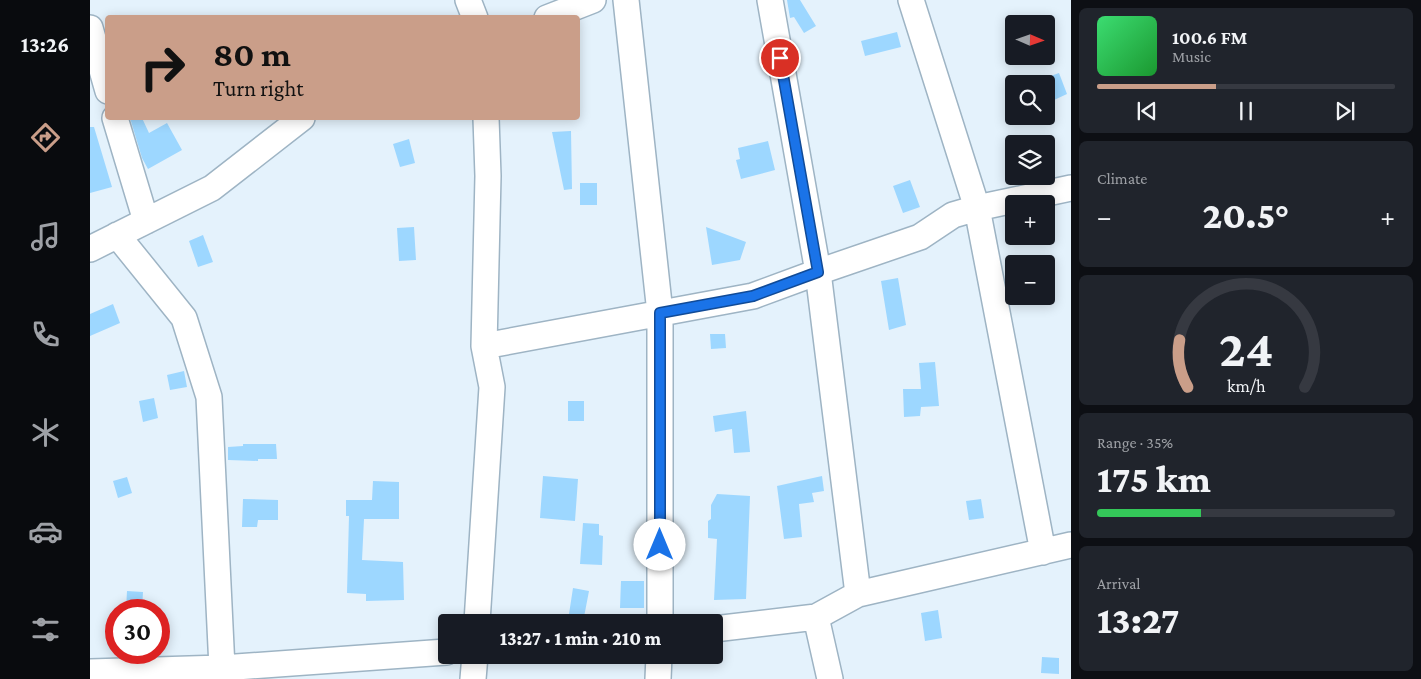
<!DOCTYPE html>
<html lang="en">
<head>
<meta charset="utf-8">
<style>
	body { margin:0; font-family:"Crimson Pro",serif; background:#20242c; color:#f1f3f6; height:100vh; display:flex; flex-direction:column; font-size:19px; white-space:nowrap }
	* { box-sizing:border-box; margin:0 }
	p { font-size:16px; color:#9ea1a6 }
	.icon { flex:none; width:28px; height:28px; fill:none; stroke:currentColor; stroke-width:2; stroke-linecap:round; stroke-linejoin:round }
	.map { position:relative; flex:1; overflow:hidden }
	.drawer { display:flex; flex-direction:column; gap:8px; padding:8px; background:#0d0f14; width:350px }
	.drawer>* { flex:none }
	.top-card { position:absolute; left:15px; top:15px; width:475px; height:105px; border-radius:5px; box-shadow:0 2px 12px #0003; background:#ca9e89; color:#111; overflow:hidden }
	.needle { width:32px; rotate:92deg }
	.fabs { position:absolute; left:915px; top:15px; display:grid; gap:10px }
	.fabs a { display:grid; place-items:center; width:50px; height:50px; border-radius:5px; background:#171b24; box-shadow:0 2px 12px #0003; font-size:25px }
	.speed { position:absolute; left:15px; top:599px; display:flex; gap:10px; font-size:25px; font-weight:700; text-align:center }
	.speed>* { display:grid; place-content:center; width:65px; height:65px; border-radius:50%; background:#171b24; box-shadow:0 2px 12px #0003; line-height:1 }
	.speed .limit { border:8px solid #d22; background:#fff; color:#111 }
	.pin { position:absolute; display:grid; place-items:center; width:42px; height:42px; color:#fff; margin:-21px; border:2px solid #fff; border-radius:50%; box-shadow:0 1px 5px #0007 }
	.me { position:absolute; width:55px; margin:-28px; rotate:0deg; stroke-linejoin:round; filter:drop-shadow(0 0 4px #0008) }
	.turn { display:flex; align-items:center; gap:18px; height:105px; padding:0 25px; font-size:22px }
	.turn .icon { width:65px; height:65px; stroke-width:2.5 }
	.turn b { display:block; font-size:35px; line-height:42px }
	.big { font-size:38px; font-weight:800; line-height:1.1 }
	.drawer .card { flex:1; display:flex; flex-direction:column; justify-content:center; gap:8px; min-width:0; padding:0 18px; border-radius:8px; background:#20242c }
	.drawer .dial { align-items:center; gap:0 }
	.dial svg { height:130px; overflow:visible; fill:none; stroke:#363941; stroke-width:7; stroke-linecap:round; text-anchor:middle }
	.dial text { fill:#f1f3f6; stroke:none }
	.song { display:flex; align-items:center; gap:15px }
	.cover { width:60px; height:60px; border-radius:8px; background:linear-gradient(135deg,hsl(140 70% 55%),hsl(130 70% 35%)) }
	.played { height:5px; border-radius:2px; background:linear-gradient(90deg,#ca9e89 40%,#363941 40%) }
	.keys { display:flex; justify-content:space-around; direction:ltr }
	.heat { display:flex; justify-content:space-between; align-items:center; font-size:28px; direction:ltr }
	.charge { height:8px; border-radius:4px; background:linear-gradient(90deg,#34c759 35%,#363941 0) }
	.trip { position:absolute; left:348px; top:614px; width:285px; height:50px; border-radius:5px; background:#171b24; box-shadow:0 2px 12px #0003; font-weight:800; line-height:50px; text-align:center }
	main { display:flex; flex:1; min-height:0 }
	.tab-bar { display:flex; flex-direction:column; width:90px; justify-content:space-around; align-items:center; background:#090b0e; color:#9ea1a6 }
	.tab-bar .icon { width:35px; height:35px }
	.tab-bar .current { color:#ca9e89 }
	.tab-bar b { font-size:22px; color:#f1f3f6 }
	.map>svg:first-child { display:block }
</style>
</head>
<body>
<main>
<nav class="tab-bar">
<b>13:26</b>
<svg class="icon current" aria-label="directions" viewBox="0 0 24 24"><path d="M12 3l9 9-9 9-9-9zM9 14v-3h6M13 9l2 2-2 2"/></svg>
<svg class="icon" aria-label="music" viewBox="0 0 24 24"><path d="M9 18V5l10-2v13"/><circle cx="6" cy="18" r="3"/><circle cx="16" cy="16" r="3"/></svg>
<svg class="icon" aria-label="phone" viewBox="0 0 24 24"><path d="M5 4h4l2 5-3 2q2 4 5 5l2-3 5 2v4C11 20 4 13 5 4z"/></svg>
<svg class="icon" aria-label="climate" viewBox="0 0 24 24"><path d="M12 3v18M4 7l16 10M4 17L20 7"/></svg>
<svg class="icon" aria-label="car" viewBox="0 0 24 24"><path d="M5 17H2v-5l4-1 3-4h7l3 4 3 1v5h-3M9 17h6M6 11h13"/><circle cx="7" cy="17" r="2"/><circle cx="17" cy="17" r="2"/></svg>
<svg class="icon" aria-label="filters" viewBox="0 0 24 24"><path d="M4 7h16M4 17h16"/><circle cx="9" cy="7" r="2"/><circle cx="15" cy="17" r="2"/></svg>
</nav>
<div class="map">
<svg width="981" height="679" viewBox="0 0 981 679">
	<rect width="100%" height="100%" fill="#e4f2fc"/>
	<path fill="#9dd7ff" d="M697 0H710L726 26 714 33 704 17 700 18Z
		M807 32 811 47 775 56 771 41Z
		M969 73 977 94 964 100 955 78Z
		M40 118H52L59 133 77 123 92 150 58 169 52 158Z
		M0 127H4L22 187 0 193Z
		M481 131 482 189 474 190 462 132Z
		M319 139 325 163 310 167 303 144Z
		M678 141 685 170 651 179 646 160 650 159 648 148Z
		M820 180 830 207 813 213 803 186Z
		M490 183H507V205H490Z
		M324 227 326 260 309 261 307 228Z
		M616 227 656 242 650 260 622 265Z
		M113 235 123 262 108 267 99 241Z
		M808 278 816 325 799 330 791 281Z
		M23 304 30 323 0 336V314Z
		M620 334H635L636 348 621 349Z
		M845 362 849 406 831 407 830 416 814 417 813 389H831L829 363Z
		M94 371 97 387 80 390 77 375Z
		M64 398 68 418 53 422 49 401Z
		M478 401H494V421H478Z
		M656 411 660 452 644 453 642 429 625 432 623 416Z
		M153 444H186L187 459H168V461L138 460V447L153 446Z
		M453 476 488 479 485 521 450 518Z
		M732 476 734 491 722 493 724 502 709 504 712 537 694 539 687 486Z
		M37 477 42 493 28 498 23 481Z
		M283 481 309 482V519H274L272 560 313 562 314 600 276 601V594L257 593 259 516H256V500H282Z
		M627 494 660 496 656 599 624 600 627 539 618 538V521L621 519V505Z
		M153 499 188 500V520H168L167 527H152Z
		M891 499 894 518 879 520 876 501Z
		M493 523 509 524V535L513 536 512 565 490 564Z
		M531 581H554V608H530Z
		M483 588 499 591 494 617 479 614Z
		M37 591 53 592 52 610H36Z
		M848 610 852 638 835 641 831 613Z
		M952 657 969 658V674L951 673Z"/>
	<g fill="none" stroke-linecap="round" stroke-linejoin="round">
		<g stroke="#9eb4c4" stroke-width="28">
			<path id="minor" d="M378 0 385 18
				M536 0 570 313V622
				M680 0 728 272 768 594
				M821 0 887 208 953 552
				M457 18 503 0
				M0 28 18 91
				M25 118 56 221
				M27 235 94 318 119 397 132 668
				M0 249 122 188 212 118
				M394 346 663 296 728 272 830 237 863 215 887 208 981 188
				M726 617 740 679
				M387 622 402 387 394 346 398 176 396 118
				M624 629 726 617 768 594 981 545
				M0 672 132 668 356 652
				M383 679 385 655
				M568 679 569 655"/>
		</g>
		<use href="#minor" stroke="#fff" stroke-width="25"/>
	</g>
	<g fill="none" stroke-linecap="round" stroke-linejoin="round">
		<g stroke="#114b97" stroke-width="12">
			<path id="route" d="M570 545V313L663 296 728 272 690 58"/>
		</g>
		<use href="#route" stroke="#1a73e8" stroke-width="9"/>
	</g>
</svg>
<div class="fabs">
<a><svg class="needle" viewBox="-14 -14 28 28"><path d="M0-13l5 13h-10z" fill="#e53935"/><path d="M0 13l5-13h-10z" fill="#9ea1a6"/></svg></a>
<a><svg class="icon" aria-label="search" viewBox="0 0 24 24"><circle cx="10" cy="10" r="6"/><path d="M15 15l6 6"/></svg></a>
<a><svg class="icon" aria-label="layers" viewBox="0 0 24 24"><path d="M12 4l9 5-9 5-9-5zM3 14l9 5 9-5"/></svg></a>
<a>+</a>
<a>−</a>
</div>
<div class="speed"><div class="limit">30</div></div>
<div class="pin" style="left:690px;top:58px;background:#d93025"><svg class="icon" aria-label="arrive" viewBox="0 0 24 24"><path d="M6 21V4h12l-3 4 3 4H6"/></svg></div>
<svg class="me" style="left:570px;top:545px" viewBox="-20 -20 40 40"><circle r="19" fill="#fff"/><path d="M0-13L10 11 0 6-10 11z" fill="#1a73e8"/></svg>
<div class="trip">13:27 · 1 min · 210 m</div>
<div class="top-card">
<div class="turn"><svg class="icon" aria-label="right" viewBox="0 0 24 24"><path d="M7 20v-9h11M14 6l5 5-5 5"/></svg><div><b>80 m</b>Turn right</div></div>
</div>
</div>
<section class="drawer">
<div class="card">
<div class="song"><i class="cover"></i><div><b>100.6 FM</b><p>Music</p></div></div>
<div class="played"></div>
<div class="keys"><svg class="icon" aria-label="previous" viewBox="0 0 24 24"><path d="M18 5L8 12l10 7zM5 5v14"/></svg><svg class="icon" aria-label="pause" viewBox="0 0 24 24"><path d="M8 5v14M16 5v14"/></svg><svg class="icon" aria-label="next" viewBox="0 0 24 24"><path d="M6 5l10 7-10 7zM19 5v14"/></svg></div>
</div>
<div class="card"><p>Climate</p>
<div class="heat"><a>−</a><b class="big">20.5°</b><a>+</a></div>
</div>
<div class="card dial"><svg viewBox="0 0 100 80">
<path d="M14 69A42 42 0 1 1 86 69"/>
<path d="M14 69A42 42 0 0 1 9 40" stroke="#ca9e89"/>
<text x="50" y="56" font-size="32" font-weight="700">24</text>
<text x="50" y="72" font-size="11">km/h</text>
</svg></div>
<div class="card"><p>Range · 35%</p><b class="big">175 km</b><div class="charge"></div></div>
<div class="card"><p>Arrival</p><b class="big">13:27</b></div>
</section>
</main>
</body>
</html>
